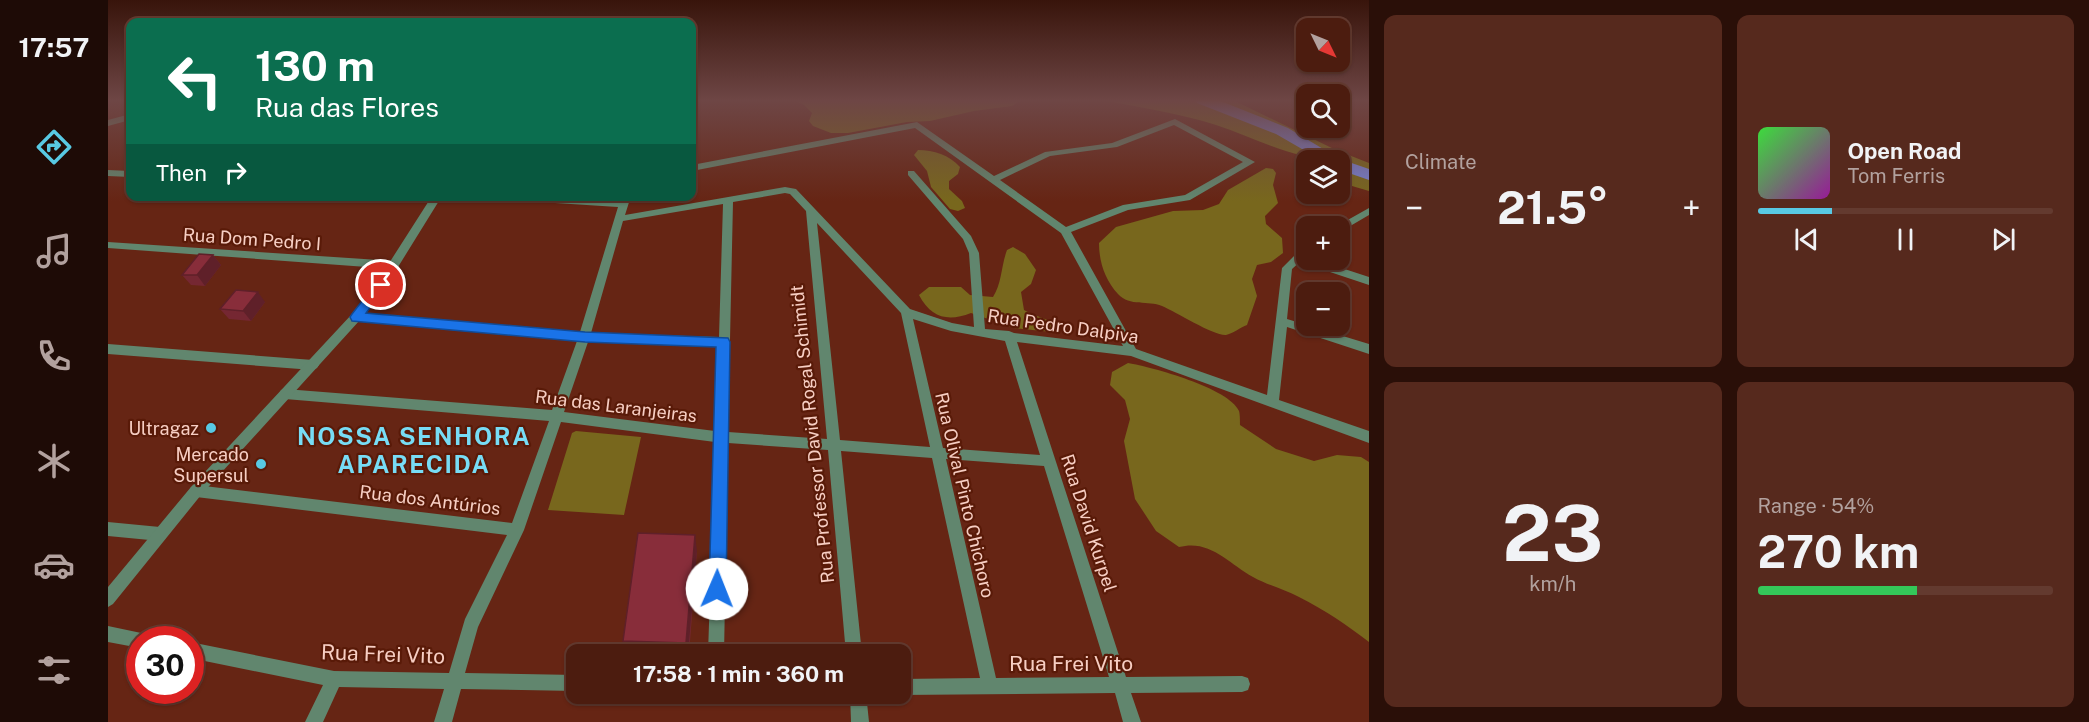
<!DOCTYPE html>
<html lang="en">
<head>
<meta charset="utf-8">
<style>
	body { margin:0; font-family:"Public Sans",sans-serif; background:#56291d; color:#f1f3f6; height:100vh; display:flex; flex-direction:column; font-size:22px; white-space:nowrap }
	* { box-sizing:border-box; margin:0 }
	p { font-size:20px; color:#b2a19e }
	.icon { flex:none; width:33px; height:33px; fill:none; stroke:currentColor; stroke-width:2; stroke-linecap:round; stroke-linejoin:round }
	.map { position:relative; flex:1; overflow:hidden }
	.details { display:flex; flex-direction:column; gap:15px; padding:15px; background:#2a0f08; width:720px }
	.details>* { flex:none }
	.guide { position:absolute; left:18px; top:18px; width:570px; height:183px; border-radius:12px; box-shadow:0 2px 4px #0004,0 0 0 2px #633a2f; background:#0b6e4f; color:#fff; overflow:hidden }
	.needle { width:39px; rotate:133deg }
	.buttons { position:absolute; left:1188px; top:18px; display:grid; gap:12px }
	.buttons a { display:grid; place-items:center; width:54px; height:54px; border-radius:12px; background:#4c1c0f; box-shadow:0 2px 4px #0004,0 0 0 2px #633a2f; font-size:30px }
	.speed { position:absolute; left:18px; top:626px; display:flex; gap:12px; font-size:30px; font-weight:700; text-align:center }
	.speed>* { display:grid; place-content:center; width:78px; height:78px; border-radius:50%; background:#4c1c0f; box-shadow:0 2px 4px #0004,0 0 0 2px #633a2f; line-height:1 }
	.speed .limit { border:9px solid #d22; background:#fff; color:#111 }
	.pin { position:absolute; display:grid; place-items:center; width:51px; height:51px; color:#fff; margin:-26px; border:3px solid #fff; border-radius:50%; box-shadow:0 2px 6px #0007 }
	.me { position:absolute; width:66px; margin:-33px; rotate:1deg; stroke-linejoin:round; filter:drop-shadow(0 0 4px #0008) }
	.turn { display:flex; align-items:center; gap:21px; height:126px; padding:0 30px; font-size:27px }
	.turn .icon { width:78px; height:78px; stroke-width:2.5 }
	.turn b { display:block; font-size:42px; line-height:51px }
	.then { display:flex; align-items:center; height:57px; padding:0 30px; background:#0003; gap:12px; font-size:22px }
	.big { font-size:45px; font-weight:700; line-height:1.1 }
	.details .tile { flex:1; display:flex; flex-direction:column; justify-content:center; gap:9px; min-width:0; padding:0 21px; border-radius:12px; background:#56291d }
	.details .dial { align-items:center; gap:0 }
	.dial b { font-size:78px; line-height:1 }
	.song { display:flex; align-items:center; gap:18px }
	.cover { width:72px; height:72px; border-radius:9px; background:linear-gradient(135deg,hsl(120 70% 55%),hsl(300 70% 35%)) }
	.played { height:6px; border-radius:3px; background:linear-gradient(90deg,#58c9e3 25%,#633a2f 25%) }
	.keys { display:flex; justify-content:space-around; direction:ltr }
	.heat { display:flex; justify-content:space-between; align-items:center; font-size:33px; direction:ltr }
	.charge { height:9px; border-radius:4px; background:linear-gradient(90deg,#34c759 54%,#633a2f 0) }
	.details .tiles { flex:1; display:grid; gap:15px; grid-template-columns:repeat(2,1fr) }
	.trip { position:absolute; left:458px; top:644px; width:345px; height:60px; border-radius:12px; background:#4c1c0f; box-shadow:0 2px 4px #0004,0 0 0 2px #633a2f; font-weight:700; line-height:60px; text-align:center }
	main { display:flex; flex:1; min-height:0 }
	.dock { display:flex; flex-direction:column; width:108px; justify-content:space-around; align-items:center; background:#1e0b06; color:#b2a19e }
	.dock .icon { width:42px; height:42px }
	.dock .current { color:#58c9e3 }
	.dock b { font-size:27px; color:#f1f3f6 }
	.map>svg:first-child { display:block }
</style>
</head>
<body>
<main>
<nav class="dock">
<b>17:57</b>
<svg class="icon current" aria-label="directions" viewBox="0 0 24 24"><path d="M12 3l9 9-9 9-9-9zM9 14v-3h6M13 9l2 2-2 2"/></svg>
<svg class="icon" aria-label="music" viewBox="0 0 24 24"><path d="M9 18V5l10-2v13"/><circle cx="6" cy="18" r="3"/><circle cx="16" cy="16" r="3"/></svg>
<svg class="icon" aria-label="phone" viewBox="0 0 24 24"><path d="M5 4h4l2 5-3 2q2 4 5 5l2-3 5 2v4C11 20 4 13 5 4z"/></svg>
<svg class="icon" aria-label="climate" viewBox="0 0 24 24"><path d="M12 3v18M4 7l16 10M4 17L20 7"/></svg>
<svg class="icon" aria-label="car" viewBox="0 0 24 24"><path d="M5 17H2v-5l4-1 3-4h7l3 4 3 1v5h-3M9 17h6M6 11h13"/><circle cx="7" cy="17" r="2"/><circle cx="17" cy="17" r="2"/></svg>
<svg class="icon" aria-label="filters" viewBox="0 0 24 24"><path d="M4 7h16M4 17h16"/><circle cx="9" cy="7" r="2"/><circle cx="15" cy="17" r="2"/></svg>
</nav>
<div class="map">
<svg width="1261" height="722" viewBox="0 0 1261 722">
	<rect width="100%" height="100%" fill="#662514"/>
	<path fill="#78671d" d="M686 100H912V101L904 106 866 111 822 121 799 122 740 133H723L705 126 701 121 704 113 696 105Z
		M995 100H1125L1228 150 1261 163V191L1244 186 1233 179 1232 160C1186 160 1150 139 1108 125 1071 113 1033 108 995 100Z
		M810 150C826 150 841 155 852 167L850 174 841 181V189L854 201 857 208 850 211 842 209 823 187 819 171 806 155Z
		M1158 168 1165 169 1168 173 1165 185 1170 203 1157 216 1158 224 1174 238 1175 253 1163 262 1149 265 1144 279 1149 296 1139 325C1133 327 1124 334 1118 335 1106 336 1068 312 1054 306 1040 300 1022 307 1010 294 997 280 991 262 991 243L1008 227 1065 211 1095 210 1111 204 1120 190Z
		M905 247 917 254 928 270 923 284 913 292 916 310C927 317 941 318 950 327L944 332 906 328 863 313C840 322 823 318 811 295L821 287H853L862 295 885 297C894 283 893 266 899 250Z
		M1020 363C1044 367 1121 388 1131 411 1132 414 1132 421 1132 425L1168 449 1206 461 1229 455 1253 457 1261 462V642C1239 625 1217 610 1191 597 1176 589 1159 585 1145 577 1120 563 1102 539 1071 547L1048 531 1027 499 1016 441 1022 419 1017 400 1002 385 1004 372Z
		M468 431 533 437 516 515 440 510 464 433Z"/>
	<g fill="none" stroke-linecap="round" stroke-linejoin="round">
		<path fill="#7682d4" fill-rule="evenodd" d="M1087 100H1110L1180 128 1232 159 1261 169V180L1232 170V160H1213L1168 134 1089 103Z"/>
		<path fill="#61866e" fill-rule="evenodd" d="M22 114V120L0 126V120Z
			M1067 119 1147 162 1082 200 1020 210 963 232 1028 349 1159 395 1174 268 1194 248 1198 247V260H1209L1261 277V285L1195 263 1194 260 1184 269 1179 319 1261 344V354L1179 327 1171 400 1261 431V443L1023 356 909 342 1018 677 1134 676 1140 678 1142 684 1140 690 1134 692 1023 693 1033 722H1015L1007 693 792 695 786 693H792V679L872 678 824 458 733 451 754 654H738L720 450 620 443 616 654H600L607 442 453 422 416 530 370 627 357 673 468 675V691L353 689 344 722H326L336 689 231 687 215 722H197L215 685 82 658V642L226 671 341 673 357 619 399 535 88 497 83 495 81 491 83 487 88 485 404 523 441 421 177 399 173 398 171 394 173 390 177 389 444 410 469 341 248 321 242 317 248 313 472 332 510 207 384 199 380 196H442L512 201 513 196H523L517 215 677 187 688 189 802 309 844 323 866 327 861 253 855 239 800 175V171H806L863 236 871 253 877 329 901 331 906 333 1015 346 953 233 807 128 584 171V165L809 122 886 176 937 152 1004 143ZM1066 125 1135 162 1077 195 1015 205 958 227 892 180 942 156 1009 147ZM677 193 682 194 698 211 719 439 620 432 625 202ZM615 204 611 337 483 333 515 221ZM709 223 793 313 822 447 732 440ZM805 319 843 331 897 341 932 455 835 448ZM480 342 610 346 607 431 456 412ZM838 459 936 466 1001 677 888 678Z
			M0 170 22 171V177L0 176Z
			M1261 208V215L1232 232V226H1229Z
			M0 242 286 261 291 265 286 269 0 248Z
			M0 344 205 360 209 362 211 365 209 368 205 370 0 354Z
			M0 522 52 527 57 529 59 534 57 539 52 541 0 536Z
			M0 626 38 634 40 639H32V648L0 642Z
			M742 693H758L761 722H743Z"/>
		<path fill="#61866e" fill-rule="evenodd" d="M324 196H334L277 288 252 320 93 495 5 604 0 607V587L83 487 244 314 269 282Z"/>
	</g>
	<path fill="#752732" d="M105 255 113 265 97 286 83 285 74 275Z
		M157 302 143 321 121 319 112 309Z
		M589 551 581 654H520L515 641Z"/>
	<path fill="#5f2029" d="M105 255 113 265 97 286 89 275Z
		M150 292 157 302 143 321 135 311Z
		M587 535 589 551 580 654 578 643Z"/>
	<path fill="#882d3a" stroke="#5f2029" stroke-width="1.5" d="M91 254 105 255 89 275H74Z
		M128 290 150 292 135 311 112 309Z
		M530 533 587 535 578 643 515 641Z"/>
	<linearGradient id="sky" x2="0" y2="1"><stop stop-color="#38140b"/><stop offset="0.5" stop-color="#6e4645"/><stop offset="1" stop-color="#6e4645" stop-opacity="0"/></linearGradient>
	<rect width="1261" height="201" fill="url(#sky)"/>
	<path fill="#1a73e8" stroke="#114b97" stroke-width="1.5" d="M273 281 279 285 258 313 477 332 620 338 622 342 618 589 616 595 609 597 603 595 601 589 608 347 477 342 244 321 242 317 244 314 269 282Z"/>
	<g fill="#58c9e3" stroke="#591a08" stroke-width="2">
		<circle cx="103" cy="428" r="6"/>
		<circle cx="153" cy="464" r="6"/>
	</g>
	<g text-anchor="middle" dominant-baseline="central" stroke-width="4.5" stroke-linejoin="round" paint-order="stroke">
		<g font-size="18" fill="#f7cec3" stroke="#591a08">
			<text transform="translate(144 239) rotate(4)">Rua Dom Pedro I</text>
			<text transform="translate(955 326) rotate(8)">Rua Pedro Dalpiva</text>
			<text transform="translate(508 406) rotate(7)">Rua das Laranjeiras</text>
			<text transform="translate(704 434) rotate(-96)">Rua Professor David Rogal Schimidt</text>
			<text transform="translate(857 495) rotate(77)">Rua Olival Pinto Chichoro</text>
			<text transform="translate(322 500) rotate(7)">Rua dos Antúrios</text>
			<text transform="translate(981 523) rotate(72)">Rua David Kurpel</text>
		</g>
		<g font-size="18" fill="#f7cec3" stroke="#591a08" text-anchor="end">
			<text x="91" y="428">Ultragaz</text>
			<text x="141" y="454">Mercado<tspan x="141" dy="21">Supersul</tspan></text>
		</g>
		<g font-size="21" fill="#f7cec3" stroke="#591a08">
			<text transform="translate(275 654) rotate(2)">Rua Frei Vito</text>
			<text x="963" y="663">Rua Frei Vito</text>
		</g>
		<g font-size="24" font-weight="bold" letter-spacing="1.5" fill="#77dcf5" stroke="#591a08">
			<text x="306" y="436">NOSSA SENHORA<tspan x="306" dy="28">APARECIDA</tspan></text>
		</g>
	</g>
</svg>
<div class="buttons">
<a><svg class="needle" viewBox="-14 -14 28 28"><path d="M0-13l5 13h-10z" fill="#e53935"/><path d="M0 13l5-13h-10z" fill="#b2a19e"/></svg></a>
<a><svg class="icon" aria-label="search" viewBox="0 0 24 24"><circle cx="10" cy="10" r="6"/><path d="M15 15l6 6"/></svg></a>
<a><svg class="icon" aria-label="layers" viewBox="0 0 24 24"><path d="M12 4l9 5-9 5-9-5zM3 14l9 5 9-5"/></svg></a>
<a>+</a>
<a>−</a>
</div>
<div class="speed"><div class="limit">30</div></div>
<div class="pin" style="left:273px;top:285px;background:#d93025"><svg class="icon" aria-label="arrive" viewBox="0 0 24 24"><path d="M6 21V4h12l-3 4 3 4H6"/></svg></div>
<svg class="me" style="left:609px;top:589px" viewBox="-20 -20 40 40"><circle r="19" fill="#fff"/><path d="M0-13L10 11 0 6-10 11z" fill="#1a73e8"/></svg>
<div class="trip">17:58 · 1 min · 360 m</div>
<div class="guide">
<div class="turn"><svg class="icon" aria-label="left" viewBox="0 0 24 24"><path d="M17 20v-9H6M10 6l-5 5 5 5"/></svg><div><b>130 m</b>Rua das Flores</div></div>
<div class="then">Then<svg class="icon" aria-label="right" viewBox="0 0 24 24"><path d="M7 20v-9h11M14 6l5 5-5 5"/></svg></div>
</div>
</div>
<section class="details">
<div class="tiles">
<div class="tile"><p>Climate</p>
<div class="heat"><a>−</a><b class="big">21.5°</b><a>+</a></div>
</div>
<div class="tile">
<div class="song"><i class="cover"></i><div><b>Open Road</b><p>Tom Ferris</p></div></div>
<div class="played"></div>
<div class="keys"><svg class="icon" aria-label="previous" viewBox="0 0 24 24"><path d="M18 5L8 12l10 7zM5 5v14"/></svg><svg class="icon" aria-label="pause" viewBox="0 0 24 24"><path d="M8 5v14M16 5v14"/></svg><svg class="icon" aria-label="next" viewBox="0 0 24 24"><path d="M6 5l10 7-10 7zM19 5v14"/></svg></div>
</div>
<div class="tile dial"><b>23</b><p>km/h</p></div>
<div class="tile"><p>Range · 54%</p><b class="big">270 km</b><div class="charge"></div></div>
</div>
</section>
</main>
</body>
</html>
